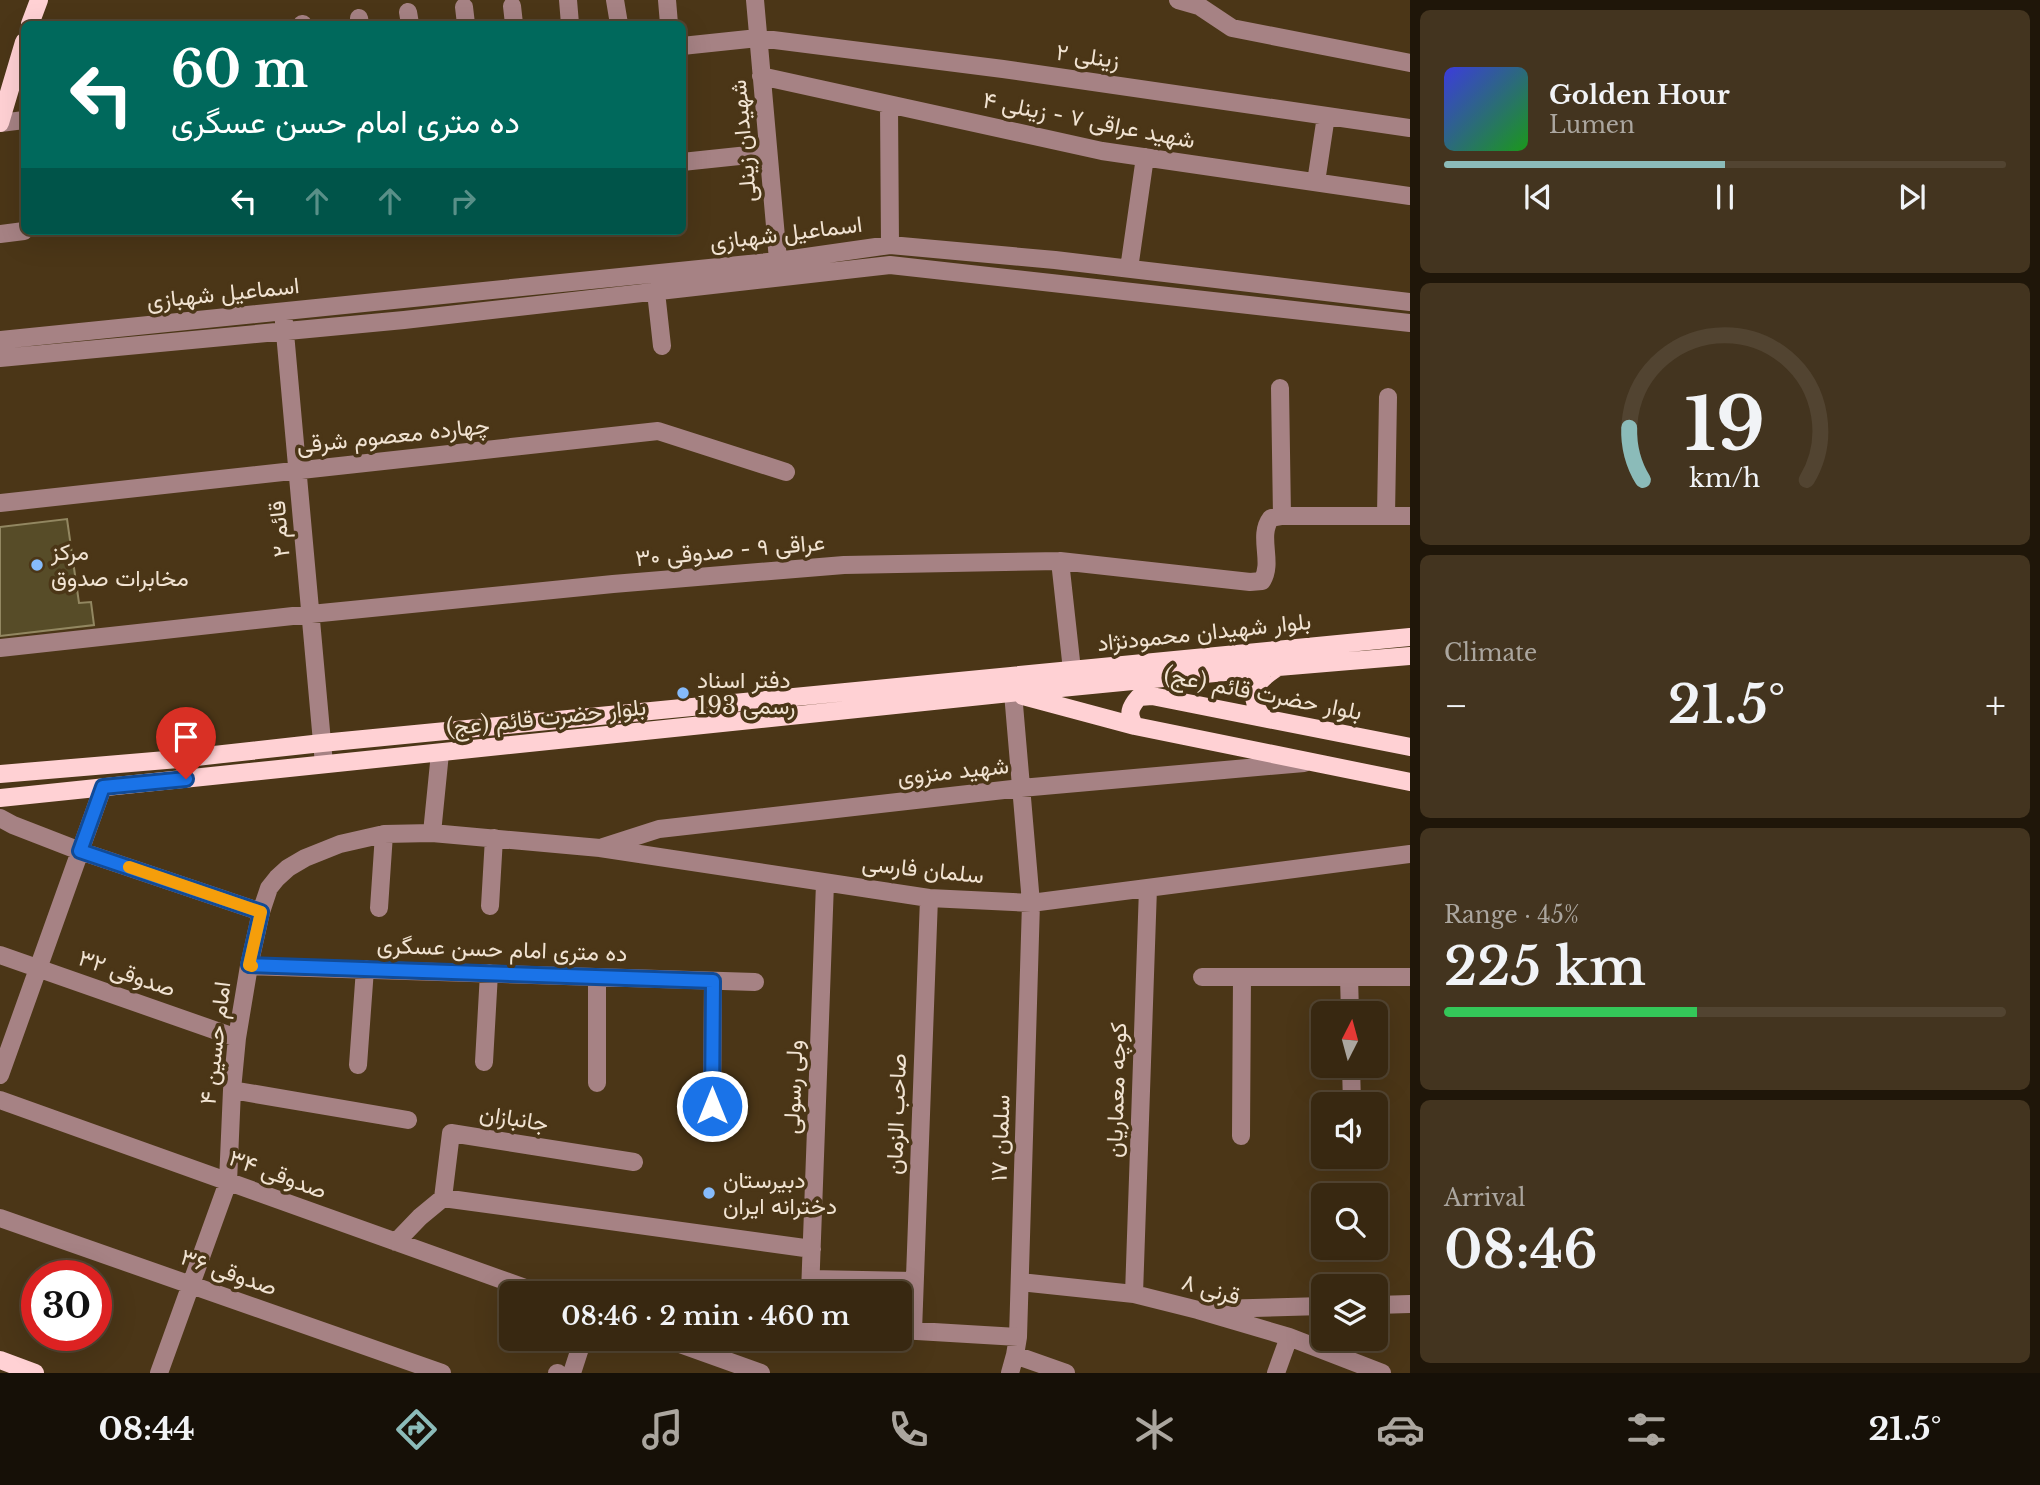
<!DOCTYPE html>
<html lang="en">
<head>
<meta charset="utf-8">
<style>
	body { margin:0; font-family:"Libre Baskerville",Vazirmatn,serif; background:#43341f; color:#f1f3f6; height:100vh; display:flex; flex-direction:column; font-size:26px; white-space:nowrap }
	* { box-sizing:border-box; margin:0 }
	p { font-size:23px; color:#aba69f }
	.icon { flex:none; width:38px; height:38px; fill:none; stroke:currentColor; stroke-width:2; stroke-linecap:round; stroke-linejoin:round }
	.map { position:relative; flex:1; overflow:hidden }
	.drawer { display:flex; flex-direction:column; gap:10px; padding:10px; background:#1f1609; width:630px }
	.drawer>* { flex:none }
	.guide { position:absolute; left:21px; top:21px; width:665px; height:214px; border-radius:10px; box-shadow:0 7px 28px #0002,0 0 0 2px #524431; background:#00695c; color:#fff; overflow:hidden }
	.needle { width:46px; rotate:6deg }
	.tools { position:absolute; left:1311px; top:1001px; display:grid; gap:14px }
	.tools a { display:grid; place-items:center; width:77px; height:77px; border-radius:10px; background:#382811; box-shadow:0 7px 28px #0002,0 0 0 2px #524431; font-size:35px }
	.speed { position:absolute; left:21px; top:1260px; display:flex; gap:14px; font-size:35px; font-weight:700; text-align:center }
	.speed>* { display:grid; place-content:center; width:91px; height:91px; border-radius:50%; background:#382811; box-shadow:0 7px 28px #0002,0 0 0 2px #524431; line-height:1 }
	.speed .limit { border:10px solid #d22; background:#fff; color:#111 }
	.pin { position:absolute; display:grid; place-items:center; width:60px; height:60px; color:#fff; margin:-72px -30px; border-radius:50% 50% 50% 0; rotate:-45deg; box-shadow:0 0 7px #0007 }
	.pin .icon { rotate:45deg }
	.me { position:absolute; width:77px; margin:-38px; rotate:0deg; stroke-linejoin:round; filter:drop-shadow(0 0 5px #0008) }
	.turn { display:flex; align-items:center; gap:24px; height:147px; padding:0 35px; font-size:32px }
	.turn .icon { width:91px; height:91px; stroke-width:2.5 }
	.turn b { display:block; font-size:49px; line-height:60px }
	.lanes { display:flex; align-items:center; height:66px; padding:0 35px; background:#0003; justify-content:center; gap:35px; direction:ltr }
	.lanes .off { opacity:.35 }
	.big { font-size:52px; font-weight:600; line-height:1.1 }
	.drawer .widget { flex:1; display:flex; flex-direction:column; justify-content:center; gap:10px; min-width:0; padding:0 24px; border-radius:10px; background:#43341f }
	.drawer .dial { align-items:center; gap:0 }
	.dial svg { height:182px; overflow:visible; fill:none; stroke:#524431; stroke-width:7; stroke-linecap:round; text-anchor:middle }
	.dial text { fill:#f1f3f6; stroke:none }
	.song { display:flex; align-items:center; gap:21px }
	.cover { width:84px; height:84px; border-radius:10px; background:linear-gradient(135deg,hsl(240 70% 55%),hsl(120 70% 35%)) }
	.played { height:7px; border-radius:4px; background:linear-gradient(90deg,#8bbbb9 50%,#524431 50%) }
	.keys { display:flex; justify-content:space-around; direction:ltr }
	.heat { display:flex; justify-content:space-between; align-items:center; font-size:38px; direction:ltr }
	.charge { height:10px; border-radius:5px; background:linear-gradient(90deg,#34c759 45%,#524431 0) }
	.trip { position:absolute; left:499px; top:1281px; width:413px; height:70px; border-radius:10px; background:#382811; box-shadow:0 7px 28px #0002,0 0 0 2px #524431; font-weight:600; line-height:70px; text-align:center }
	.dock { display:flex; height:112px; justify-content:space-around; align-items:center; background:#161007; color:#aba69f }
	.dock .icon { width:49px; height:49px }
	.dock .selected { color:#8bbbb9 }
	.dock b { font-size:32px; color:#f1f3f6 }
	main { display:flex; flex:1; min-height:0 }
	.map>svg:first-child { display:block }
</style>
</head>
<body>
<main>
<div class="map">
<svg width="1410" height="1373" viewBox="0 0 1410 1373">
	<rect width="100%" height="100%" fill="#4b3617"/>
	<path fill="#574c28" stroke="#928761" stroke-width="2" d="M67 519 79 603 91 602 94 625 0 636V527Z"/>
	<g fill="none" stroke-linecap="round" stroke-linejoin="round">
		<path stroke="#a68284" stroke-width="18" d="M568 0 570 24
			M615 0 619 24
			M667 0 669 24
			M755 0 779 271
			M1178 0 1199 6 1232 28 1410 63
			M512 6 514 24
			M464 7 466 24
			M408 12 410 24
			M359 18 360 24
			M302 24H303
			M682 46 758 38 1003 69 1410 128
			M761 76 1102 151 1410 196
			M889 105 890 245
			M0 123 24 120
			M682 162 768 153
			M1316 182 1326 116
			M0 234 24 231
			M1129 269 1145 157
			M656 292 662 346
			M284 322 324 764
			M0 340 778 261 890 245 1055 260 1410 302
			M0 358 404 320 890 265 1410 323
			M1280 388 1282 516
			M0 503 658 431 786 472
			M1386 516 1388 397
			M1060 561 1072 670
			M0 648 311 614 613 584 844 565 1060 561 1250 582 1262 581C1274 562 1257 536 1271 518L1282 516H1410
			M0 818 13 825 80 851 261 912
			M432 833 440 753
			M603 847 659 829 1021 788 1304 763
			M490 906 494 838
			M379 908 384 834
			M0 955 237 1038
			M249 966 755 982
			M1202 977H1410
			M1349 977 1350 1013
			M484 1062 489 973
			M358 1065 365 969
			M1351 1066 1352 1104
			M0 1075 103 787
			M597 1083V977
			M232 1090 408 1120
			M0 1100 539 1293
			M712 1106 713 981
			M1241 1136 1242 977
			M443 1198 451 1133 634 1162
			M0 1218 442 1373
			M396 1242 420 1217 443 1198 812 1249
			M811 1279 914 1281
			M1020 1282 1134 1294 1198 1310 1289 1337 1382 1373
			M810 1293 825 883
			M1134 1294 1148 888
			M1376 1305 1410 1304
			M1215 1309 1323 1306
			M900 1330 1018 1337
			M913 1331 929 898
			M666 1339 761 1373
			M1015 1355 1066 1373
			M159 1373 228 1182 232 1090 237 1038 249 966 261 912 269 888 277 878 288 868 305 858 340 844 384 834 432 833 600 848 929 898 1031 903 1410 854
			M557 1373H558
			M572 1373 583 1339
			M1010 1373 1015 1355 1018 1337 1031 903 1013 693
			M1276 1373 1289 1337"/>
		<path stroke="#ffd1d4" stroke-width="18" d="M30 24 39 0
			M0 123 24 42
			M1023 696 1135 726 1410 782
			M1262 717C1246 692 1255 682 1278 667
			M1135 726C1127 714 1130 707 1139 697L1152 696 1410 747
			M0 774 178 759 322 743 1410 637
			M0 798 1030 691 1278 667 1410 656
			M0 1360 35 1373"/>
	</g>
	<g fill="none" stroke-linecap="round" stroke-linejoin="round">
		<g stroke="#114b97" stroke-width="18">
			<path id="route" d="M186 779 103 787 80 851 261 912 249 965 713 981 712 1106"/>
		</g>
		<use href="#route" stroke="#1a73e8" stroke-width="12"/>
		<path stroke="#f59e0b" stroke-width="12" d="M129 867 261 912 249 965 252 966"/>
	</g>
	<g fill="#86bbfb" stroke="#4b3617" stroke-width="2.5">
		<circle cx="37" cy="565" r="7"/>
		<circle cx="683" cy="693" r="7"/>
		<circle cx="709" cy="1193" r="7"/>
	</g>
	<g text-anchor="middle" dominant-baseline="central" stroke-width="7" stroke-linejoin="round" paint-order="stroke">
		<g font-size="23" fill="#f1e3d2" stroke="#4b3617">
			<text transform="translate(1088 56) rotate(8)">زینلی ۲</text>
			<text transform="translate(1089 120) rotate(11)">شهید عراقی ۷ - زینلی ۴</text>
			<text transform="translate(743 141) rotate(-95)">شهیدان زینلی</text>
			<text transform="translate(786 233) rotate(-7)">اسماعیل شهبازی</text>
			<text transform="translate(223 293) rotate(-6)">اسماعیل شهبازی</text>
			<text transform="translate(393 435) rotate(-6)">چهارده معصوم شرقی</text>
			<text transform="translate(279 529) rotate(-95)">قائم ۲</text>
			<text transform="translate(730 550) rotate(-5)">عراقی ۹ - صدوقی ۳۰</text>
			<text transform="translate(1204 632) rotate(-6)">بلوار شهیدان محمودنژاد</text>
			<text transform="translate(1263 693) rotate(11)">بلوار حضرت قائم (عج)</text>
			<text transform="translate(546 717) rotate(-6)">بلوار حضرت قائم (عج)</text>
			<text transform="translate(953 771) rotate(-6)">شهید منزوی</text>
			<text transform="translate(923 869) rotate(6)">سلمان فارسی</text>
			<text transform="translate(502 949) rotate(2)">ده متری امام حسن عسگری</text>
			<text transform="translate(127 973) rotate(19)">صدوقی ۳۲</text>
			<text transform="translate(215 1043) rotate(-83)">امام حسین ۴</text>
			<text transform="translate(793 1087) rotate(-88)">ولی رسولی</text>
			<text transform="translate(1116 1090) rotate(-88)">کوچه معماریان</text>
			<text transform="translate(896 1114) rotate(-88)">صاحب الزمان</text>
			<text transform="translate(514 1118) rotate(9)">جانبازان</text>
			<text transform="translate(1000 1138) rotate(-88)">سلمان ۱۷</text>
			<text transform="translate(278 1174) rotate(20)">صدوقی ۳۴</text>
			<text transform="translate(229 1272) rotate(19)">صدوقی ۳۶</text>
			<text transform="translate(1211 1289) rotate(16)">قرنی ۸</text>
		</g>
		<g font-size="23" fill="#f1e3d2" stroke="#4b3617" text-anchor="start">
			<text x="51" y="552">مرکز<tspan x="51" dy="26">مخابرات صدوق</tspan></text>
			<text x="697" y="680">دفتر اسناد<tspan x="697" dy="26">رسمی 193</tspan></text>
			<text x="723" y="1180">دبیرستان<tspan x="723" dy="26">دخترانه ایران</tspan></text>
		</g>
	</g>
</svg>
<div class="tools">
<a><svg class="needle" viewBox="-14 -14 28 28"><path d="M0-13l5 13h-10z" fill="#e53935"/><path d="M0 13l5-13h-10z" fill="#aba69f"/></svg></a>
<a><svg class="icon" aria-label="sound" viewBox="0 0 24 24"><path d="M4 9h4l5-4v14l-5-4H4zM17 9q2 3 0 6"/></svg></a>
<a><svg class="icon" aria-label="search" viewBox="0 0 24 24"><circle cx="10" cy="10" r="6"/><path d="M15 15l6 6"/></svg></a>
<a><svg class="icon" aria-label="layers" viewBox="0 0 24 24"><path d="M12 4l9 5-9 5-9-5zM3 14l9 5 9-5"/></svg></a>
</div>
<div class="speed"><div class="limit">30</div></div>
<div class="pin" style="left:186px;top:779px;background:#d93025"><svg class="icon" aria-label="arrive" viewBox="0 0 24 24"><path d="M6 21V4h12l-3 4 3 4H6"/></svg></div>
<svg class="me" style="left:712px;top:1106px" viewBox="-20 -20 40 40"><circle r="17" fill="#1a73e8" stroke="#fff" stroke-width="3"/><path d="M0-11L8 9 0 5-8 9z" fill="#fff"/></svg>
<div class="trip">08:46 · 2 min · 460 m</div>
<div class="guide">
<div class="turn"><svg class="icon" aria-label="left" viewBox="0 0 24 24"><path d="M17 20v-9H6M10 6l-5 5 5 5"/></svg><div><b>60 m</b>ده متری امام حسن عسگری</div></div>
<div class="lanes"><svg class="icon" aria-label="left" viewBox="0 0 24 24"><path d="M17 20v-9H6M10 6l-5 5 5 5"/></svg><svg class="icon off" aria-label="ahead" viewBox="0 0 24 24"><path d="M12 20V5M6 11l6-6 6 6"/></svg><svg class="icon off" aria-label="ahead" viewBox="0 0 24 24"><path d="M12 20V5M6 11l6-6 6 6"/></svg><svg class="icon off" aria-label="right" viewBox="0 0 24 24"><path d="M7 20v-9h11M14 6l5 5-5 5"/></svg></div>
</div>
</div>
<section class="drawer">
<div class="widget">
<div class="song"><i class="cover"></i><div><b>Golden Hour</b><p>Lumen</p></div></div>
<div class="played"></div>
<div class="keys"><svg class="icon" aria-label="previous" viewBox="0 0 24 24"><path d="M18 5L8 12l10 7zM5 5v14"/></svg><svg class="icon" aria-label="pause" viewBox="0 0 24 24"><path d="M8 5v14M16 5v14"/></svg><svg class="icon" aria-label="next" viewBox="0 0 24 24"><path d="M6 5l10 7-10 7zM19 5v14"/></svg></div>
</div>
<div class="widget dial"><svg viewBox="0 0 100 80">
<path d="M14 69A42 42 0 1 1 86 69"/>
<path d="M14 69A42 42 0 0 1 8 46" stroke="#8bbbb9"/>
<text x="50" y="56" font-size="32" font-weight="700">19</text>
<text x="50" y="72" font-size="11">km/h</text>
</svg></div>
<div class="widget"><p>Climate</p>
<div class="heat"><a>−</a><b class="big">21.5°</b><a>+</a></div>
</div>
<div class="widget"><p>Range · 45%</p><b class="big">225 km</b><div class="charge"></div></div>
<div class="widget"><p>Arrival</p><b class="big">08:46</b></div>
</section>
</main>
<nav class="dock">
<b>08:44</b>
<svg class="icon selected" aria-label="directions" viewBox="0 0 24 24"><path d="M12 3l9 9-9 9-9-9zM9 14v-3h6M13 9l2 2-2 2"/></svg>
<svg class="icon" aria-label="music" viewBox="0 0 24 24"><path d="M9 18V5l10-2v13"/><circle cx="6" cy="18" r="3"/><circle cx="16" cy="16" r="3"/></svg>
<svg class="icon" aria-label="phone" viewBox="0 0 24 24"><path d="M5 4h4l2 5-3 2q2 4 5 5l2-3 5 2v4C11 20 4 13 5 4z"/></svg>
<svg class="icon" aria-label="climate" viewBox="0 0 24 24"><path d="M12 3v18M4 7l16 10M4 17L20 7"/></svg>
<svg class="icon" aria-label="car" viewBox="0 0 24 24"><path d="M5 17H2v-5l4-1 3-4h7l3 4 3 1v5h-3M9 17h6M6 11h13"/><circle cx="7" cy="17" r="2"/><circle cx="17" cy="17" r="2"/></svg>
<svg class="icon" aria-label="filters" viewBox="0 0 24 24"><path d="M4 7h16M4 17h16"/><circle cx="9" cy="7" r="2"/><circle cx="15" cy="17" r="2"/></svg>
<b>21.5°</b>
</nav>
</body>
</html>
